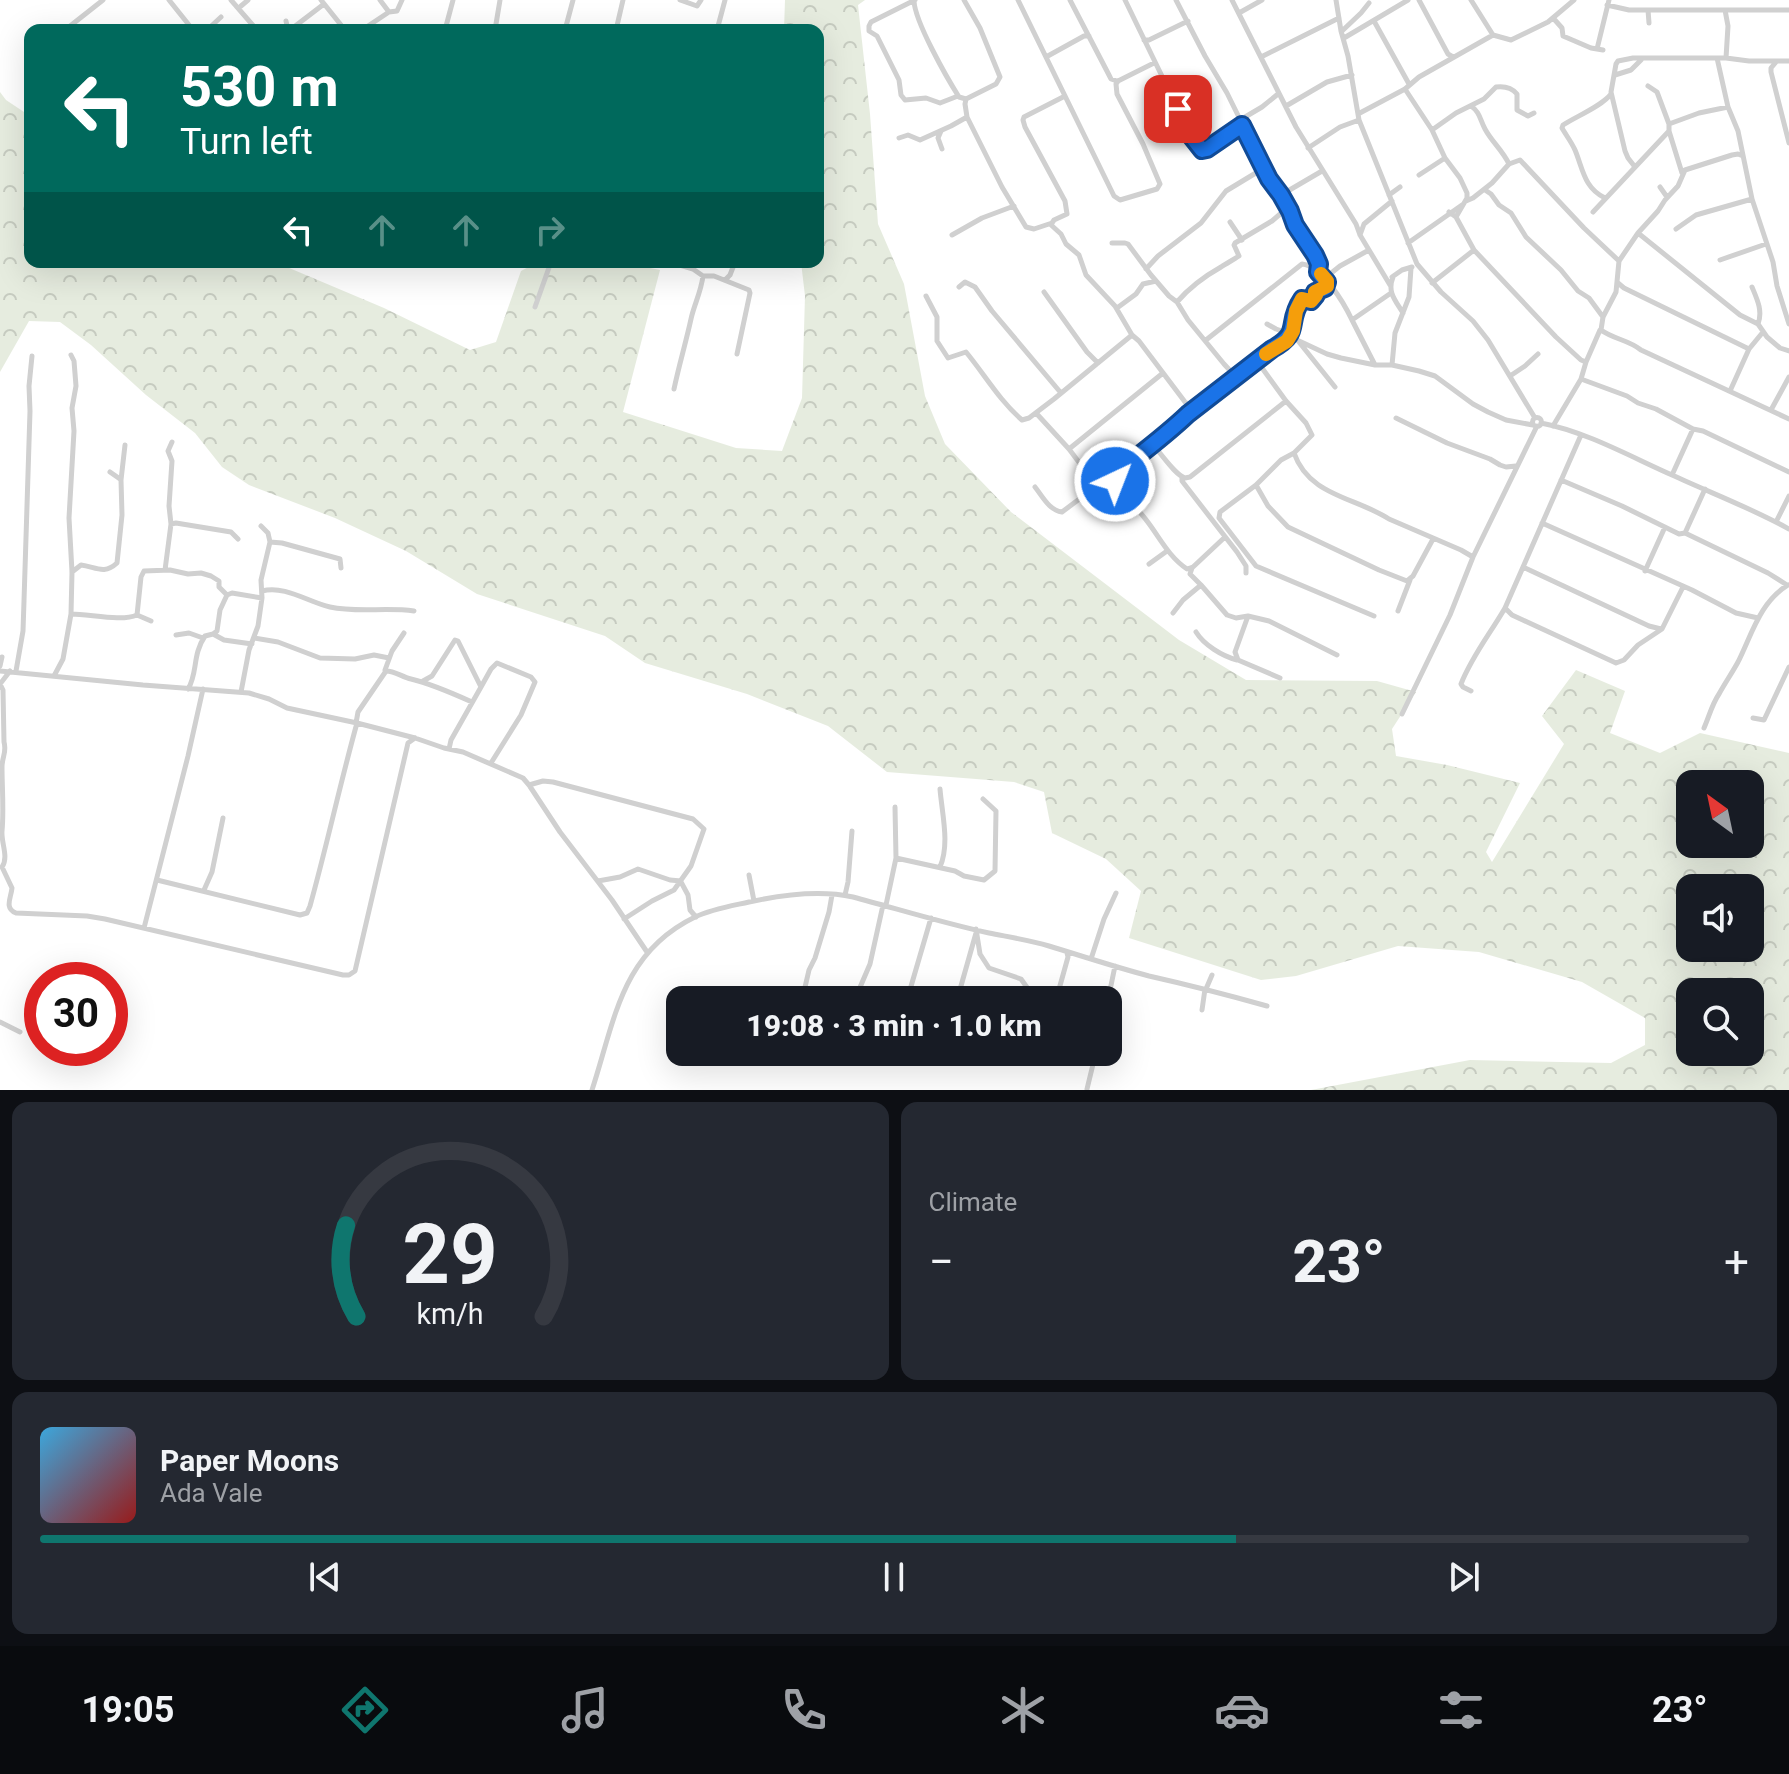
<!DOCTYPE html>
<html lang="en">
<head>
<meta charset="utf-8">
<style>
	body { margin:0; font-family:Roboto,sans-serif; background:#242831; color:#f1f3f6; height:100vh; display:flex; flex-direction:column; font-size:30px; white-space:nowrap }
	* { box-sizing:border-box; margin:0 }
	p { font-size:26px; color:#9ea1a6 }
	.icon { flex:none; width:44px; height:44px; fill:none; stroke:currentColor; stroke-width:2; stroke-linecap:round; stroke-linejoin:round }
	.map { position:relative; height:1090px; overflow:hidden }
	.panel { display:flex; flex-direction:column; gap:12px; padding:12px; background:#0d0f14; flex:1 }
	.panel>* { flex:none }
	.hud { position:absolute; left:24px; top:24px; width:800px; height:244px; border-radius:16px; box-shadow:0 8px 32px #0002; background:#00695c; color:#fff; overflow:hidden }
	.needle { width:52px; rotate:327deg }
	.buttons { position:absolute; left:1676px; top:770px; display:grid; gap:16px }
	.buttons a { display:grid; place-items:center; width:88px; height:88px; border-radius:16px; background:#171b24; box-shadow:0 8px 32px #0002; font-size:40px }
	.speed { position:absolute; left:24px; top:962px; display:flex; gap:16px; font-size:40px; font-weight:700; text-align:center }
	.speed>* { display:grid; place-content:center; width:104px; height:104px; border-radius:50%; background:#171b24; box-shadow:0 8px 32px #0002; line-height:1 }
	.speed .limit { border:12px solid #d22; background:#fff; color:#111 }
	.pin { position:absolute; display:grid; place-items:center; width:68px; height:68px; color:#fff; margin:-34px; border-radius:16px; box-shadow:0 4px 12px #0006 }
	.me { position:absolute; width:88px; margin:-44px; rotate:43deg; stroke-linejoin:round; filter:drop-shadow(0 0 6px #0008) }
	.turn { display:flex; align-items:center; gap:28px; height:168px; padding:0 24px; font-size:36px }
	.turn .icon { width:104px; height:104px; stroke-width:2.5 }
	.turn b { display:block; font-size:56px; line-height:68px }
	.lanes { display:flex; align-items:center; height:76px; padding:0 24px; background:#0003; justify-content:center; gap:40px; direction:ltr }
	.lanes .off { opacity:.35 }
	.big { font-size:60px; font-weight:800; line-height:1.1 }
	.panel .card { flex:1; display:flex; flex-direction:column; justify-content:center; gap:12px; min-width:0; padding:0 28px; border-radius:16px; background:#242831 }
	.panel .dial { align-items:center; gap:0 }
	.dial svg { height:208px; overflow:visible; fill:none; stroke:#363941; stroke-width:7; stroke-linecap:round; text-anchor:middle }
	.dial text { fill:#f1f3f6; stroke:none }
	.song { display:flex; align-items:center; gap:24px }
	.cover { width:96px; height:96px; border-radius:12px; background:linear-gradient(135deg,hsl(200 70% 55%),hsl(0 70% 35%)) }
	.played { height:8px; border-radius:4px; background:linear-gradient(90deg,#0f766e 70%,#363941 70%) }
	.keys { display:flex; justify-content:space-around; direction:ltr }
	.heat { display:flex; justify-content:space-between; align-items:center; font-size:44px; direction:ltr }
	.panel .tiles { flex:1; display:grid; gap:12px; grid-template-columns:1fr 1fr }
	.card:last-child { grid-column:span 2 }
	.trip { position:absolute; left:666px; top:986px; width:456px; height:80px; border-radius:16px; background:#171b24; box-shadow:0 8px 32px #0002; font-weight:800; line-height:80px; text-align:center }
	.tabs { display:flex; height:128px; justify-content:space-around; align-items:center; background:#090b0e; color:#9ea1a6 }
	.tabs .icon { width:56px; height:56px }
	.tabs .on { color:#0f766e }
	.tabs b { font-size:36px; color:#f1f3f6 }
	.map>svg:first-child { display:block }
</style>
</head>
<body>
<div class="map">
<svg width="1789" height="1090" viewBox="0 0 1789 1090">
	<defs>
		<pattern id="forest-crowns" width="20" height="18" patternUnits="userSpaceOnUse" patternTransform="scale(2)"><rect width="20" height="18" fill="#e6ecdf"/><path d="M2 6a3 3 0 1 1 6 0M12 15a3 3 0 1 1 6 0" fill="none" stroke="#c6cbc0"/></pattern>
	</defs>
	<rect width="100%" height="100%" fill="#fff"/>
	<path fill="url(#forest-crowns)" fill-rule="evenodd" d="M785 0H865L858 5 870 114 878 224 904 284 925 396 945 444 1011 512 1179 640 1246 680 1377 681 1416 692 1392 729 1396 756 1447 765 1520 783 1486 852 1492 862 1564 744 1542 716 1576 670 1625 691 1610 733 1660 753 1700 733 1789 753V1090H1311L1470 1060 1611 1063 1645 1045V1018L1582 982 1479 952 1398 946 1296 976 1261 980 1129 938 1141 891 1106 859 1052 833 1044 792 1014 782 887 772 828 726 747 694 645 663 605 636 477 594 406 551 335 518 249 485 222 467 195 433 146 395 91 345 60 322 29 321 0 372V92L6 100 30 116V262H275L384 308 470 350 496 342 521 271 538 262H621L660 270 623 412 736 448 782 451 802 398 805 296 801 262H818V30H784ZM1690 784H1750V844H1690ZM1690 888H1750V948H1690ZM1690 992H1750V1052H1690Z"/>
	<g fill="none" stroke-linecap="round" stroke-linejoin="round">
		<path stroke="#d0d0d0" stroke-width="5" d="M169 0 193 30
			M231 0 257 30
			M321 0 345 30
			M380 0 389 12
			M680 0 697 6 701 0
			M915 0 871 22 869 26V31L877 36 899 80 901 95 905 100 926 98 940 103 958 96
			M964 0 980 28 1000 77 996 84 966 99
			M1018 0 1114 196 1120 200 1157 189 1160 184 1143 144 1117 94 1116 84 1118 81
			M1070 0 1109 75 1111 79 1117 81
			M1125 0 1191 136 1199 148 1204 150 1242 125
			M1176 0 1205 56 1227 93 1264 168 1281 195 1286 209 1272 221 1235 243 1234 245 1239 256C1233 260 1227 263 1221 267 1205 276 1189 288 1177 302
			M1232 0 1296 127 1356 224 1360 235 1390 285
			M1336 0 1341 31 1348 56 1359 120 1417 264 1441 292 1473 321 1488 340 1535 418
			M1419 0 1448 54 1453 57
			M1471 0 1493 35 1511 40 1548 22 1574 0
			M914 1C915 22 947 78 959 97L966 99
			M1607 5 1629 10H1789
			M241 6 248 0
			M1648 10 1649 23
			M1725 10 1728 26 1726 58
			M1239 13 1262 0
			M1554 19 1562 28 1563 36 1591 48 1603 50
			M286 21 288 30
			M1374 21 1409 84
			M65 30 103 0
			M207 30 221 17
			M290 30 324 4
			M362 30 389 12 397 11 402 0
			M445 30 453 0
			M495 30 500 0
			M565 30 573 0
			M616 30 623 0
			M717 30 725 0
			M1342 31 1361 13 1369 3
			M1344 38 1408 0
			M1144 40H1149L1188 21
			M1597 49 1609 0
			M1046 57 1084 36H1089
			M1261 57 1339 18
			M1717 58 1728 107 1738 131 1752 199 1773 262 1777 286 1789 324
			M1776 62 1771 68V72L1789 143
			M1615 75 1631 70 1641 60
			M1118 81 1154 63
			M1648 86 1657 92 1669 124V131L1682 173
			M1405 89 1432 130 1445 158 1460 178 1467 193V198L1456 217
			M966 99 965 104 967 117 1002 187 1026 227 1034 229 1052 223 1054 220 1067 214 1065 201 1025 127 1023 120 1024 117 1065 96
			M1286 106 1327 82 1352 75
			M1471 106C1480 112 1480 120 1485 129 1492 142 1503 151 1509 164
			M1358 114 1405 89 1419 77 1493 35
			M1240 120 1262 107 1278 94
			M1669 124 1699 113 1728 107
			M1432 130 1456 113 1484 99 1496 87C1504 86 1512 88 1517 94V110L1528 116 1534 113
			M941 131 938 138 942 149
			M899 138 908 135 920 140 951 126 967 117
			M1308 148 1340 127 1359 120
			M1743 156 1738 154 1732 155 1685 170 1678 186 1665 200 1658 211 1638 233 1619 261 1616 292 1603 317 1601 330C1613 339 1629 340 1641 350L1789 419
			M1635 167 1628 158 1625 151 1611 92 1616 64 1618 61 1633 58H1726L1749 61H1789
			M1419 175 1445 158
			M1660 187 1667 197
			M1485 190 1491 194 1499 205 1511 213 1526 237 1561 270 1578 291 1589 298 1603 317
			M1281 195 1322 171
			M1389 195 1400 187
			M1605 198C1584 188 1583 169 1575 150 1572 143 1566 135 1562 128L1563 125C1577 116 1602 106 1611 94
			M1466 201 1473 198 1492 183 1509 164 1520 160 1584 228 1619 261
			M1287 206 1295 225 1317 259 1319 271
			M1449 212 1456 217 1474 250 1556 337 1581 360 1586 362 1581 379 1553 426
			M1593 212 1669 131
			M1230 222 1242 240
			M1050 224 1061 234 1066 244 1079 255 1086 275 1115 306 1132 335 1139 341 1185 402 1195 409
			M1676 229 1696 215 1752 199
			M1638 233 1740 315 1758 324 1767 337 1780 348 1789 351
			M952 235 982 218 1014 206
			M1360 235 1364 224 1392 201
			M1112 243H1125L1128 244 1151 275 1169 296 1177 302 1188 320 1224 364 1237 378
			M1408 243 1462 205
			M1720 260 1766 244
			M670 262 693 269 703 276H714L749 290 750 293 737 354
			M1146 269 1158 256 1201 223 1226 191 1264 168
			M1392 277 1402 270 1412 267
			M1393 277C1387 292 1395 300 1403 313
			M1325 278 1340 266 1369 250
			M725 280 730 275 735 262
			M1432 283 1474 250
			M1618 283 1624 288 1749 349
			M959 287 965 282 975 287 992 311 1061 393
			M1752 287C1757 299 1763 311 1758 324
			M1044 292 1087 352 1098 363
			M926 296 937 317V341L948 358 966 352C985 375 999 400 1022 420L1029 418 1054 399 1132 335
			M535 307 551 262
			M1117 308 1136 294 1143 284 1156 281
			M1267 324 1276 329 1291 334
			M1206 340 1302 264C1322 266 1344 303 1352 320
			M1287 341C1294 327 1293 312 1302 299L1311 301 1316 295 1315 292 1325 288 1327 283
			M1299 342 1335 387
			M1257 361 1286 401 1306 423 1312 435 1294 453 1281 460 1256 485 1220 512 1219 518 1256 566 1374 616
			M1586 362 1600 330
			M1375 365 1352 320 1391 293
			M1392 365 1395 333 1409 297 1411 268
			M1510 376 1525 366 1538 354
			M1581 379 1627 396 1638 403 1656 409 1693 429 1703 431 1789 472
			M674 389C679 365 686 342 691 319 694 305 701 292 703 276
			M1730 391 1749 349 1763 332
			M1771 410 1789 377
			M1036 413 1069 449 1093 481 1099 485
			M1532.5 422a4.5 4.5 0 1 1 9 0a4.5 4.5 0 1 1-9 0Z
			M1396 418 1447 443 1490 459 1500 465 1506 467 1516 466
			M1541 423C1587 432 1629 456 1672 475 1711 493 1751 508 1789 529
			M1581 435 1505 608 1512 615 1616 663 1624 660 1638 645 1662 629 1683 587
			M1152 444C1162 454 1174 474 1185 478L1190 477 1286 401
			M1069 449 1163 373
			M1294 453C1309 496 1355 497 1389 519L1461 550 1473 557 1537 426
			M110 472 120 479
			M1114 475C1119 492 1136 506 1147 521 1160 538 1169 557 1187 569L1193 567
			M1672 475 1693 429
			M1182 478V481L1237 552 1246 566V573
			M1561 480 1622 506 1679 534 1685 533 1768 573 1787 585
			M1256 485 1268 506 1288 527 1379 570 1407 581 1413 576 1433 539
			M1035 487C1043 497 1049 510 1062 512L1178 425 1188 414 1272 349 1287 341 1297 340 1327 354 1341 358 1375 365H1392L1419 371 1435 376 1473 404 1488 412 1506 420 1533 425
			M1776 522 1789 496
			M1542 523 1692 590 1736 613 1758 618
			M171 524 176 523 231 532 238 539
			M1685 533 1705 489
			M270 542 282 543 340 559 341 568
			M1149 564 1167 551
			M1193 567 1225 537
			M1523 567 1649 626 1661 629
			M165 570 171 524 169 506 172 461 168 451 172 442
			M1645 571 1665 527
			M72 572 81 565C96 567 104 575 117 563L122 515 121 480 125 445
			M1201 585 1227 615 1236 618 1248 616 1269 621 1337 655
			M262 591C285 585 308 602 330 607 357 613 386 607 414 611
			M227 595 232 593 262 598
			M1398 611 1410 580
			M1173 613 1183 600 1201 585 1190 574 1192 568
			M71 614C90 614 121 622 137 615L151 621
			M137 615 141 577 144 571 170 570 188 574 201 573 211 576 219 581V587L227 595
			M1248 616 1235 652 1238 660 1280 678
			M1196 632C1204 645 1222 656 1237 660
			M213 634 217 631 220 610 227 595
			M176 635 189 633 203 638
			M254 638 278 642 320 658 355 659 374 655 389 658
			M0 666 2 657
			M385 670 392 651 404 633
			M0 671 143 685 249 693 269 699 287 708 357 723 415 738 444 748 463 752 523 778 529 785 560 832 612 900 647 952
			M10 671 0 684 3 690 4 742C7 752 2 757 2 767 2 788 4 810 2 831 1 843 9 857 2 867L12 888C11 898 4 908 16 913L87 916 105 919 343 975H349L355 971 408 743 415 738
			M16 671 23 631 24 601 30 411 29 386 32 356
			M54 676 63 659 71 614 72 572 69 518 74 431 72 408 76 386 74 361 71 355
			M423 681 432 676 455 640 458 641 481 687 451 740 449 749
			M481 687 491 669 497 663 531 677 535 682 521 715 491 763
			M188 689C198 673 192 655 205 636L213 634 224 640 252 644
			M1471 691 1463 687 1461 684C1472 656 1490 634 1505 608
			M241 692 249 650 258 626 262 598 261 580 270 542 268 533 261 526
			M1402 714 1450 615 1473 557
			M1753 718 1764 720 1789 667
			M356 723 358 712 386 671C395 671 402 677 411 679 432 684 452 693 472 702
			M1704 728C1709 717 1712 704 1719 694 1725 683 1732 673 1738 662 1752 634 1760 602 1788 585
			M529 785 543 781 553 782 693 819 704 829 691 866 674 890 652 901 624 919
			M895 807 896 858
			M940 867C950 844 942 814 940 789
			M749 875 754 901
			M157 880 300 915 307 913 310 906C327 845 340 784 357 723
			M598 881 620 877 638 869 670 880 681 881
			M681 882 688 895 690 910 696 917
			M204 890 212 872 223 818
			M845 895 848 882 852 831
			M886 905 896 858 955 871 964 876 984 880 995 871 996 811 983 799
			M144 928 188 756 203 689
			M976 929 980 954 989 968 1021 979 1036 1000
			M1091 959 1104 919 1116 893
			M1206 989 1212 975
			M855 999 870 964 883 905
			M802 1000 809 970 815 958 829 912 832 895
			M907 1000 931 918
			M957 1000 976 933
			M1056 1000 1068 957 1067 953
			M1108 1000 1115 966
			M1202 1010 1205 989
			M0 1022 20 1032
			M1108 1033 1109 1034
			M1042 1055 1043 1052
			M1087 1089 1096 1052
			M592 1090C615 1020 621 953 695 917 712 909 731 906 749 902 781 895 820 890 853 897 898 909 943 923 989 933 1009 937 1029 940 1049 946 1082 956 1115 967 1149 976 1189 985 1228 995 1267 1006"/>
	</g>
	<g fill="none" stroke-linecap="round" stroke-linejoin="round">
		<g stroke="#114b97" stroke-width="20">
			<path id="route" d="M1115 481 1114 475C1139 455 1165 436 1188 414L1272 349C1303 332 1285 324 1302 299L1311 301 1316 295 1315 292 1325 288 1327 282 1318 272 1319 264 1315 255 1295 225 1290 211 1281 195 1269 179 1242 125 1207 149 1202 150 1191 136 1178 109"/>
		</g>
		<use href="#route" stroke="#1a73e8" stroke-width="14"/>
		<path stroke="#f59e0b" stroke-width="14" d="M1266 354 1287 341 1293 331 1296 311 1302 299 1311 301 1316 295 1315 292 1327 286V281L1321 274"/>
	</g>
</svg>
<div class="buttons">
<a><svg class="needle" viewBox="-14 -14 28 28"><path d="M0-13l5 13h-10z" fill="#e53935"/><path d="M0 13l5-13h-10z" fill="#9ea1a6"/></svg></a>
<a><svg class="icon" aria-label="sound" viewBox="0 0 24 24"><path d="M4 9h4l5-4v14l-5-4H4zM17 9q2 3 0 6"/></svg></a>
<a><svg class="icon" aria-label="search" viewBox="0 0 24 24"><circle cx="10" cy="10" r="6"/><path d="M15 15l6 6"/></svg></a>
</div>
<div class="speed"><div class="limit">30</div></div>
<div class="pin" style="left:1178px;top:109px;background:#d93025"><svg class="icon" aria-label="arrive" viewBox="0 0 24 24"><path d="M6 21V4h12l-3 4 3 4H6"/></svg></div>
<svg class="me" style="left:1115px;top:481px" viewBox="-20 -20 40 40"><circle r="17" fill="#1a73e8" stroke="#fff" stroke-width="3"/><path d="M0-11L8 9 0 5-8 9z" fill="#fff"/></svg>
<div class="trip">19:08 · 3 min · 1.0 km</div>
<div class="hud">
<div class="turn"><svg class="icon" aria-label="left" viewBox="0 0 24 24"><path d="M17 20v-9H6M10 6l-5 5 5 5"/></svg><div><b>530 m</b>Turn left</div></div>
<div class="lanes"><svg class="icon" aria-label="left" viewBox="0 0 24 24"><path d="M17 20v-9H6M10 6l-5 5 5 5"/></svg><svg class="icon off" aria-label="ahead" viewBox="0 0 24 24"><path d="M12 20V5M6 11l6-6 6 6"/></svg><svg class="icon off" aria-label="ahead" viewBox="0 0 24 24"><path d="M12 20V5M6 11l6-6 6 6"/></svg><svg class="icon off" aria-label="right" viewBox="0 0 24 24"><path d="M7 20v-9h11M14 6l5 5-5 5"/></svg></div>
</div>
</div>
<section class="panel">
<div class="tiles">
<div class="card dial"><svg viewBox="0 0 100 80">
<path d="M14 69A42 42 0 1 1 86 69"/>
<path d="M14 69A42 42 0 0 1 10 34" stroke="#0f766e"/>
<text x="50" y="56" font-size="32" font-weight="700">29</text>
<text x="50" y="72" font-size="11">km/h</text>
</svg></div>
<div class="card"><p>Climate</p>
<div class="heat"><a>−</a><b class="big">23°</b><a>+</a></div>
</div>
<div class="card">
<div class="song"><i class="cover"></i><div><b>Paper Moons</b><p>Ada Vale</p></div></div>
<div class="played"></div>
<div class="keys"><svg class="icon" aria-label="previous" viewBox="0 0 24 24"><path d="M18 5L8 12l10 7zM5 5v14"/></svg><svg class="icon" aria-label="pause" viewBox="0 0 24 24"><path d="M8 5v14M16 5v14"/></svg><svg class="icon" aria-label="next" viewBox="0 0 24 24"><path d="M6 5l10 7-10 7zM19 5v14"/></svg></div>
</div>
</div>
</section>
<nav class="tabs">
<b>19:05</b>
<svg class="icon on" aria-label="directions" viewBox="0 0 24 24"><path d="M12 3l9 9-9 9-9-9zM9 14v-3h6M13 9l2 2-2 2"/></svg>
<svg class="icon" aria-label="music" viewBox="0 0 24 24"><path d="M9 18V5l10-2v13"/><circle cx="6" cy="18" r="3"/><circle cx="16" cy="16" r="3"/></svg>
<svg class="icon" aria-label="phone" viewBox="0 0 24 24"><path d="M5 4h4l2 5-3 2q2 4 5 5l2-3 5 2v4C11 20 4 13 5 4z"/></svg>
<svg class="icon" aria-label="climate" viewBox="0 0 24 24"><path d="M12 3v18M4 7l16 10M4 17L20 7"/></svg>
<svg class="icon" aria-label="car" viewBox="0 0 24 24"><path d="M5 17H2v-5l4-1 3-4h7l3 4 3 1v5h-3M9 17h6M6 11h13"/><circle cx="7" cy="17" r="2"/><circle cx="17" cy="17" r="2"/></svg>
<svg class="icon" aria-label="filters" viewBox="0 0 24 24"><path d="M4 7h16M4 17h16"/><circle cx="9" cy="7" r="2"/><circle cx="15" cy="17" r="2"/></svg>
<b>23°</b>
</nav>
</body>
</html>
